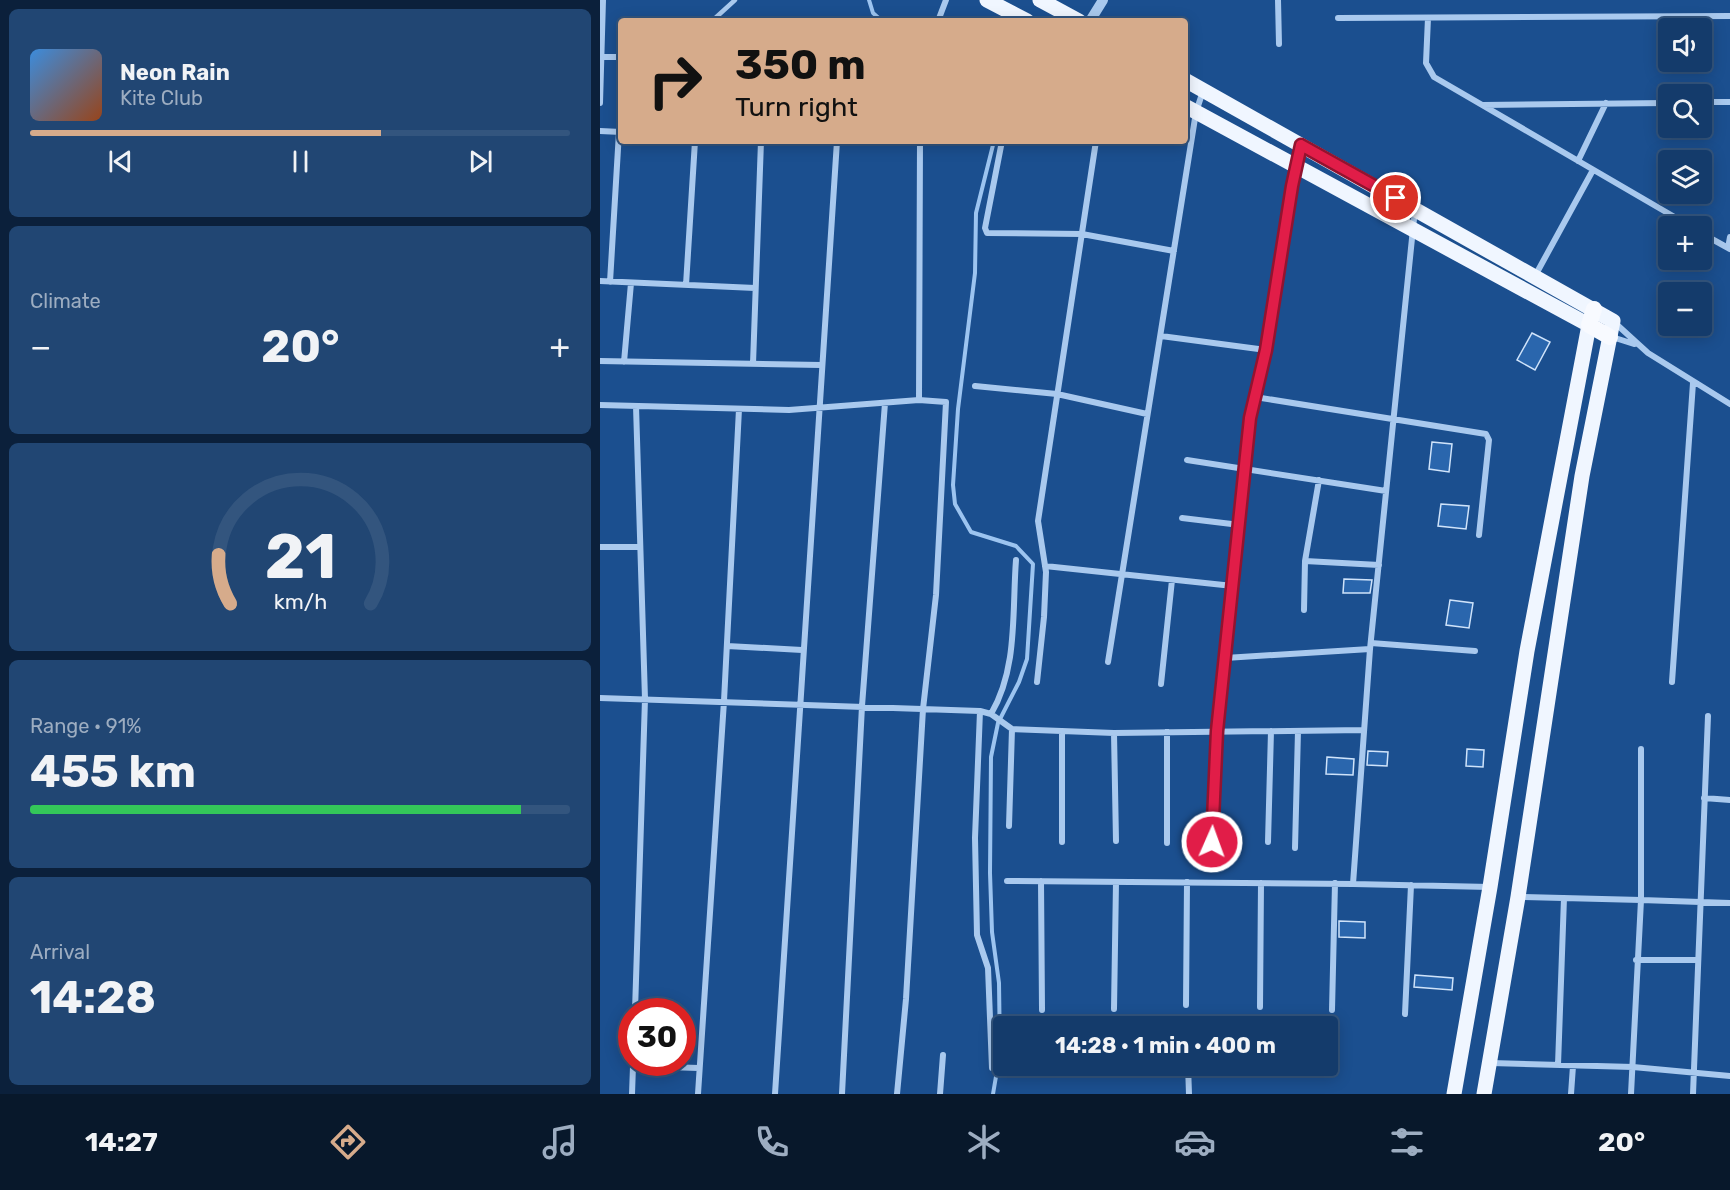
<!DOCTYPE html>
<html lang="en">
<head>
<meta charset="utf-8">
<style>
	body { margin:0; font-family:Rubik,sans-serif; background:#214673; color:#f1f3f6; height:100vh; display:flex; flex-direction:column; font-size:22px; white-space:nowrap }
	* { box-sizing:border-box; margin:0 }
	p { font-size:20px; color:#9dadc1 }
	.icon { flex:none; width:33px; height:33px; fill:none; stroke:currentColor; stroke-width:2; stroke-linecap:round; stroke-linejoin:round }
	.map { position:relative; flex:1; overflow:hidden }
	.side { display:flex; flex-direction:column; gap:9px; padding:9px; background:#0b203b; width:600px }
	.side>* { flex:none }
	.guide { position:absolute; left:18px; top:18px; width:570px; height:126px; border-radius:6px; box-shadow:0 3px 15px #0003,0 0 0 2px #33557e; background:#d6ab8b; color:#111; overflow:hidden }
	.fabs { position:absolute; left:1058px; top:18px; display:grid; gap:12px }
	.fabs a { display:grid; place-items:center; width:54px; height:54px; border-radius:6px; background:#143b6b; box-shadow:0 3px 15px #0003,0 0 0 2px #33557e; font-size:30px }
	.speed { position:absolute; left:18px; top:998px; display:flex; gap:12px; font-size:30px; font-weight:700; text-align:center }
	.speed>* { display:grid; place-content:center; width:78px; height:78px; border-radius:50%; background:#143b6b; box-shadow:0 3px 15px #0003,0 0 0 2px #33557e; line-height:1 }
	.speed .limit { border:9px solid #d22; background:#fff; color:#111 }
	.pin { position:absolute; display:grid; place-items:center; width:51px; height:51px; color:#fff; margin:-26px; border:3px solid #fff; border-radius:50%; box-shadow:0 2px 6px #0007 }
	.me { position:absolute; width:66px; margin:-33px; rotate:2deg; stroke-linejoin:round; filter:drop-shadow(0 0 4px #0008) }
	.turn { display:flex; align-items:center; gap:21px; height:126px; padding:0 18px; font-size:27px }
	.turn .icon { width:78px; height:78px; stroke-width:2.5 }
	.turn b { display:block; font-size:42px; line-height:51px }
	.big { font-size:45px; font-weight:700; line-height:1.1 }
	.side .widget { flex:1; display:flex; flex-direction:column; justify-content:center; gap:9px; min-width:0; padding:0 21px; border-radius:9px; background:#214673 }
	.side .dial { align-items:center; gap:0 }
	.dial svg { height:156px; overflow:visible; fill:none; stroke:#33557e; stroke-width:7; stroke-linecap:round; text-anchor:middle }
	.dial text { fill:#f1f3f6; stroke:none }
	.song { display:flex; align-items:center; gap:18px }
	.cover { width:72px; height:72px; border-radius:9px; background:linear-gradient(135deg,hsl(210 70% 55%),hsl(20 70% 35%)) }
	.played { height:6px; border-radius:3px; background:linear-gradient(90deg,#d6ab8b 65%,#33557e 65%) }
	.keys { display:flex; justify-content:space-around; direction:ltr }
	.heat { display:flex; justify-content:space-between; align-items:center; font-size:33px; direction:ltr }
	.charge { height:9px; border-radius:4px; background:linear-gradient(90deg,#34c759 91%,#33557e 0) }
	.trip { position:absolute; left:393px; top:1016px; width:345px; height:60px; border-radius:6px; background:#143b6b; box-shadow:0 3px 15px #0003,0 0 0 2px #33557e; font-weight:700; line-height:60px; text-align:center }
	.tabs { display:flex; height:96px; justify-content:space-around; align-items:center; background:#08182b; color:#9dadc1 }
	.tabs .icon { width:42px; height:42px }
	.tabs .active { color:#d6ab8b }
	.tabs b { font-size:27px; color:#f1f3f6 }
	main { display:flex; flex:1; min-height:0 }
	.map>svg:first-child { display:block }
</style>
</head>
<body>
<main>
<section class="side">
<div class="widget">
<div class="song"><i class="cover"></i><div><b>Neon Rain</b><p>Kite Club</p></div></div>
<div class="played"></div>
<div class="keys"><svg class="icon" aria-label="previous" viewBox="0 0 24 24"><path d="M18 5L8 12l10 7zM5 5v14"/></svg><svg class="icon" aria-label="pause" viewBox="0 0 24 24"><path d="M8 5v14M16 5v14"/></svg><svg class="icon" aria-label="next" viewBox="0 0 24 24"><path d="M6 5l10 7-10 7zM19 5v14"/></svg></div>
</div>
<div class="widget"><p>Climate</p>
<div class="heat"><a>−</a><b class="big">20°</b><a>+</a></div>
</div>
<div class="widget dial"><svg viewBox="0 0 100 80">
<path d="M14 69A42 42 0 1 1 86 69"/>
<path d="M14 69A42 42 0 0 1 8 44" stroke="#d6ab8b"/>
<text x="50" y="56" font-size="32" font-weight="700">21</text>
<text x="50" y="72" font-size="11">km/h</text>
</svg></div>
<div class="widget"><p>Range · 91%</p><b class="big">455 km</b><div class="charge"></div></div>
<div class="widget"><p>Arrival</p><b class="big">14:28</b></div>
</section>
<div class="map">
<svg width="1130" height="1094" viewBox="0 0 1130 1094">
	<rect width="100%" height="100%" fill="#1b4f8f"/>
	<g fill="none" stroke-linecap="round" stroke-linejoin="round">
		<path stroke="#9cc4f0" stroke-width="4" d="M269 0 273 13 282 21
			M393 1094 400 1053 399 983 392 932 390 873 391 757 398 723 419 682 427 659 433 564 416 546 371 532 355 504 353 485 358 409 375 273 376 213 394 141"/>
	</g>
	<path fill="#2a66ad" stroke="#cfe3fa" stroke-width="1.5" d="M932 333 950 342 935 370 917 360Z
		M832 442 852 444 849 472 829 469Z
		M841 504 869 506 866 529 838 526Z
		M744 579 772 580 770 593H743Z
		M850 600 873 603 869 628 846 625Z
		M867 749 884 750 883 767 866 766Z
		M768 751 788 752 787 766 767 765Z
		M727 757 754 759 753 775 726 774Z
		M739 921 765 922V938L739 937Z
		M815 975 853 978 852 990 814 987Z"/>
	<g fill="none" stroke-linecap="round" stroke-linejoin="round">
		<path stroke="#a9c9ee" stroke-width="4.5" d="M112 21 135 0"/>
		<path stroke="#a9c9ee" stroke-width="6" d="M678 0 679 44
			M738 18 1130 16
			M828 18 826 63 834 77 1090 226
			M338 21 346 0
			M0 57H21
			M1101 102H1130
			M0 103 3 0
			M883 105 1068 103
			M0 131 21 132
			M402 141 385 228 387 233 482 234 574 251
			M978 161 1006 103
			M815 209 770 649 753 884 890 887
			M1101 233 1130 249
			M1128 248 1130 237
			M935 276 993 170
			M0 281 155 288
			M10 282 19 132
			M86 285 95 141
			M1014 322 1048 353 1130 404
			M561 336 666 350
			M1012 337 1034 344
			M0 361 221 365
			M24 362 31 283
			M153 364 161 141
			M375 386 457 394 547 414
			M655 397 886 434 889 440 879 535
			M319 400 320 141
			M0 405 189 410 319 400 346 402 336 595 323 709 306 999 297 1094
			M587 460 786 491
			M582 518 640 525
			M0 547H40
			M705 561 779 565
			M445 566 633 586
			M704 610 705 561 719 480
			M771 643 875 651
			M127 646 202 650
			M625 658 770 649
			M508 662 596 112 603 91
			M437 682 444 617 446 572 438 521 496 141
			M1072 682 1093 383
			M561 684 572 580
			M0 698 380 711 391 714 412 729 514 733 764 730
			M380 711 375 838 377 935 388 968 392 1068
			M391 714C418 668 412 612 416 560
			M567 732V843
			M514 733 516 841
			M1041 749V900L1130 903
			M1104 798 1130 800
			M409 826 412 729
			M462 842V731
			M612 842 617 731 650 418 666 350 695 166 701 146
			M668 842 671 731
			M695 848 698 731
			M407 881 753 884
			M441 881 442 1010
			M919 897 1041 900 1031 1094
			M1036 960H1098
			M586 1005 587 882
			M660 1007 661 883
			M514 1009 516 882
			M732 1010 735 883
			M35 1011 45 699 36 406
			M805 1014 811 885
			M33 1062V1066L99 1068
			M891 1063 1033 1067 1130 1076
			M588 1065 589 1094
			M958 1065 964 898
			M32 1094 33 1066
			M98 1094 124 701 139 409
			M175 1094 237 141
			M242 1094 262 706 285 403
			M340 1094 343 1055
			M971 1094 973 1066
			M1093 1094 1108 716"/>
		<path stroke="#a9c9ee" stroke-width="10" d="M490 21 503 0"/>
		<path stroke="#f0f6ff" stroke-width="15" d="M387 0 427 21
			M440 0 479 21
			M585 80 1013 321 982 476 918 897 884 1094
			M585 106 989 325 927 651 890 887 854 1094"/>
		<path stroke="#f8faff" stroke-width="16" d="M994 309 989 325 1010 337"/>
	</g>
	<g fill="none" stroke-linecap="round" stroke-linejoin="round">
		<g stroke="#92132f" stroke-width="15">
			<path id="route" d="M612 842 617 731 650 418 666 350 692 186 701 145 796 198"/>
		</g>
		<use href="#route" stroke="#e11d48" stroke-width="10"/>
	</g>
</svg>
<div class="fabs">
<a><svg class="icon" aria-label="sound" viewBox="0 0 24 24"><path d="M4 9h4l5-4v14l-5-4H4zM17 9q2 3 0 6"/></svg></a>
<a><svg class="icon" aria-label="search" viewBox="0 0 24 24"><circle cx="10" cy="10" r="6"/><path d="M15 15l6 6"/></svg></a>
<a><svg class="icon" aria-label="layers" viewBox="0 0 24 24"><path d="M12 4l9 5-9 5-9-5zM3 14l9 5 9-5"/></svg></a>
<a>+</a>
<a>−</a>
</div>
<div class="speed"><div class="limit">30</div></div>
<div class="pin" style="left:796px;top:198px;background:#d93025"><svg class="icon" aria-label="arrive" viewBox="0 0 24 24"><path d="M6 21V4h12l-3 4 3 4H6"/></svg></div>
<svg class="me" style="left:612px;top:842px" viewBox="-20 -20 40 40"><circle r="17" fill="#e11d48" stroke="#fff" stroke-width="3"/><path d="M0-11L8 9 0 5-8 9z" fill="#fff"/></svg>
<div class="trip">14:28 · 1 min · 400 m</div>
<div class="guide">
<div class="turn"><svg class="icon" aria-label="right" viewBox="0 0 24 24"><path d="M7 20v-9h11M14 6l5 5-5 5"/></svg><div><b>350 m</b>Turn right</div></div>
</div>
</div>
</main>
<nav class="tabs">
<b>14:27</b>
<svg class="icon active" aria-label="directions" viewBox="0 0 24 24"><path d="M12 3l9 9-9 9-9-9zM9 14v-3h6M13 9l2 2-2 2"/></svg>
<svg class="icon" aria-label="music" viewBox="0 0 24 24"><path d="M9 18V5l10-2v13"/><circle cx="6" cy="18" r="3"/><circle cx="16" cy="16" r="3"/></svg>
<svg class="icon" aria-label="phone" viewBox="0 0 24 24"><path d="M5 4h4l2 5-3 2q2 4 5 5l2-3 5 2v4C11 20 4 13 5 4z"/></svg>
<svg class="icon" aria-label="climate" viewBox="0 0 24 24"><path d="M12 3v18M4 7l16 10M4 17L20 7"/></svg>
<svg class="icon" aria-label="car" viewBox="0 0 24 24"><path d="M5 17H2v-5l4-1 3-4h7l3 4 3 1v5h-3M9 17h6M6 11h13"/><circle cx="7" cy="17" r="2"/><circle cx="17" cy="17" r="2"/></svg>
<svg class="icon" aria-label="filters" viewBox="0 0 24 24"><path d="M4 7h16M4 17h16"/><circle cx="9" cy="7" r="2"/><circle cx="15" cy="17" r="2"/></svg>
<b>20°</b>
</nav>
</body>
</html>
